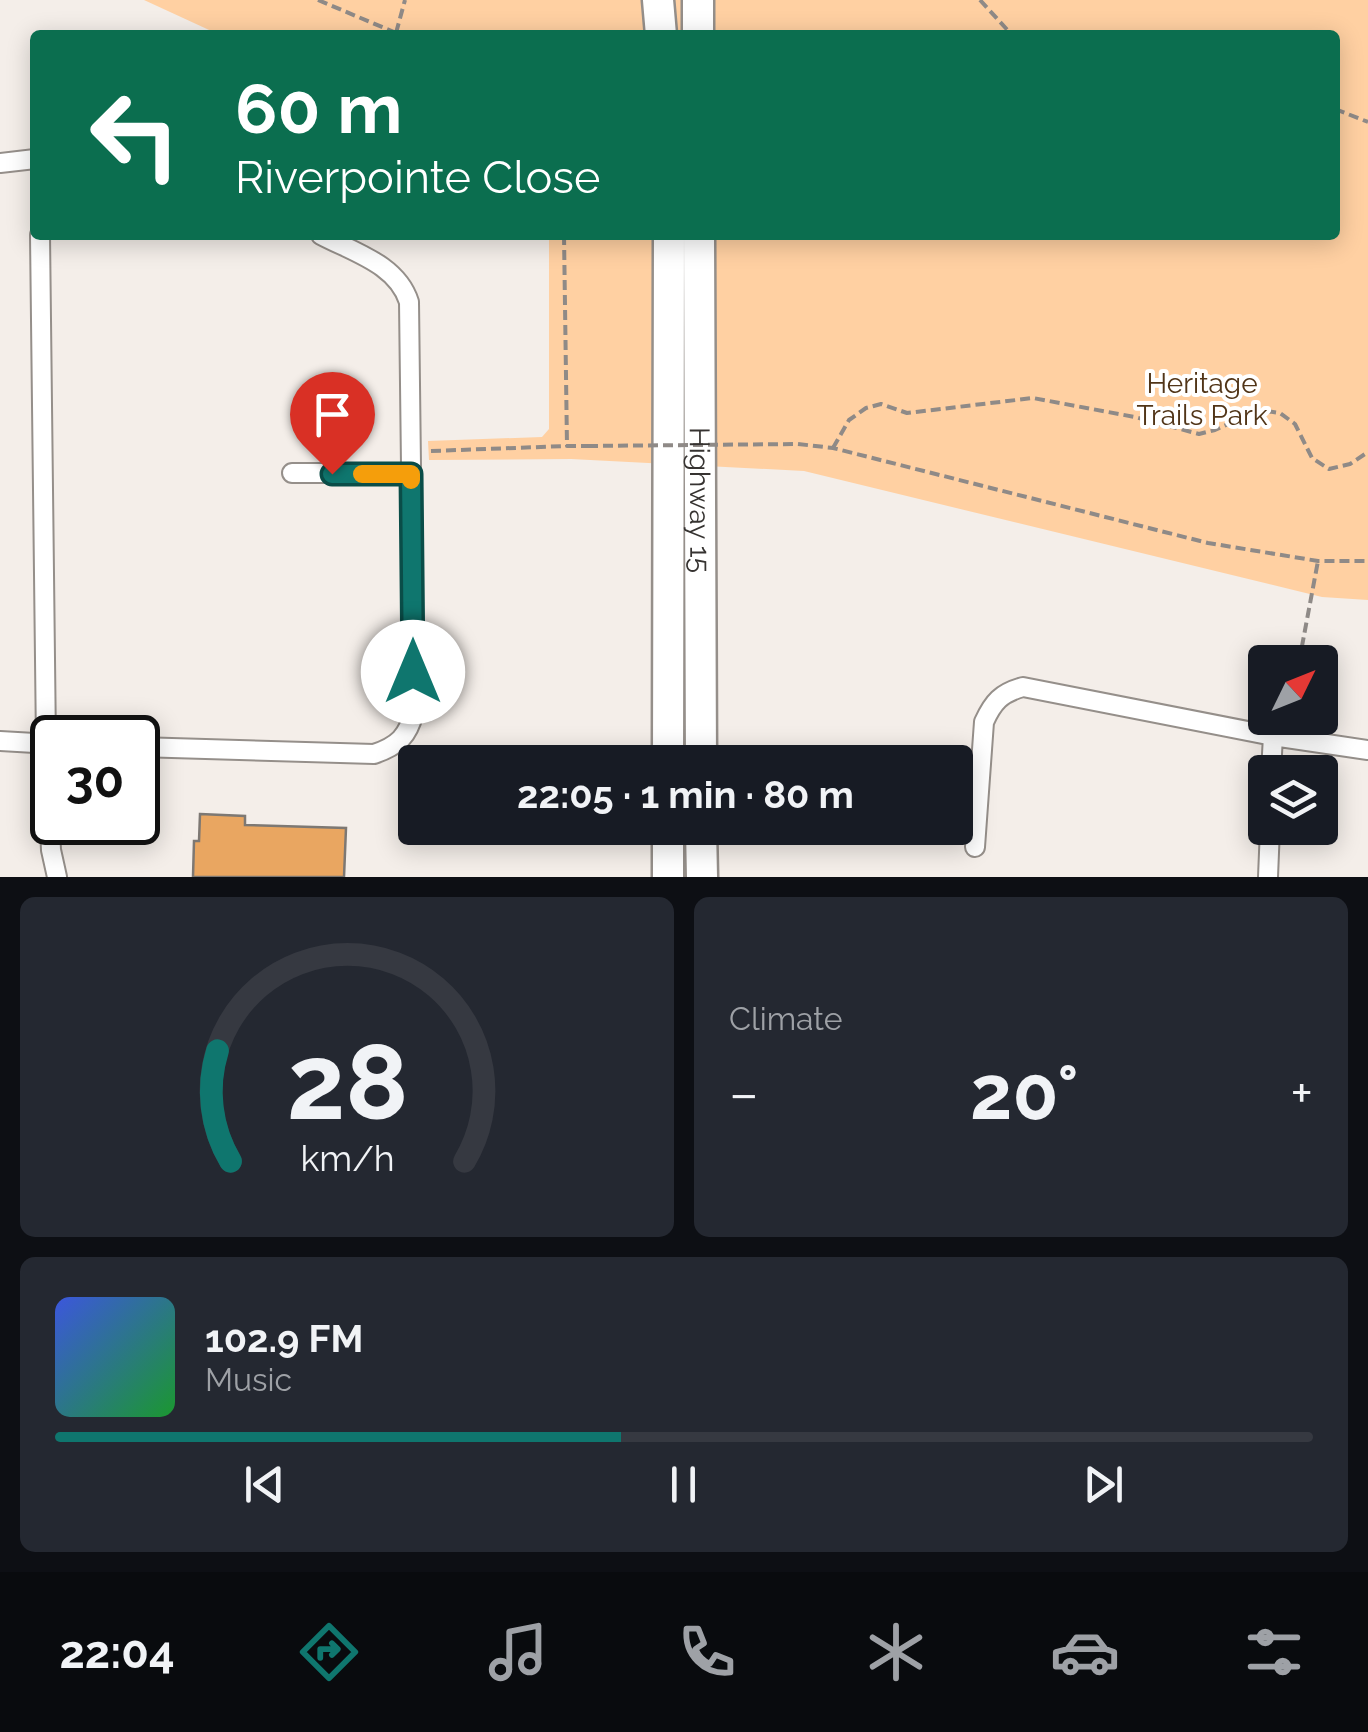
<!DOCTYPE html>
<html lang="en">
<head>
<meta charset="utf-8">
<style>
	body { margin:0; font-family:Raleway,sans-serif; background:#242831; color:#f1f3f6; height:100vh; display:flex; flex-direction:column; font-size:38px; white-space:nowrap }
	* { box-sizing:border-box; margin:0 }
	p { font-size:32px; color:#9ea1a6 }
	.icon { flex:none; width:55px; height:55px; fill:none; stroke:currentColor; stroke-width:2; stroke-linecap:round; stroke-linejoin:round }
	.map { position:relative; height:877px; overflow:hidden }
	.sheet { display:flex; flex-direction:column; gap:20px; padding:20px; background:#0d0f14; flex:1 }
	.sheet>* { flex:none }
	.banner { position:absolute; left:30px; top:30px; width:1310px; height:210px; border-radius:10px; box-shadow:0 5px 25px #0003; background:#0b6e4f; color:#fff; overflow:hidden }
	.needle { width:65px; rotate:47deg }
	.fabs { position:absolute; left:1248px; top:645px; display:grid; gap:20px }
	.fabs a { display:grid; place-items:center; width:90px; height:90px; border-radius:10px; background:#171b24; box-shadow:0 5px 25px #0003; font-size:50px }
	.speed { position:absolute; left:30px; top:715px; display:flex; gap:20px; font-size:50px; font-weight:700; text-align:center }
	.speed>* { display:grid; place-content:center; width:130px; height:130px; border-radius:50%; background:#171b24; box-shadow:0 5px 25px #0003; line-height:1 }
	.speed .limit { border:5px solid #111; border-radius:15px; background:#fff; color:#111 }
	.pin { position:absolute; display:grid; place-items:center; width:85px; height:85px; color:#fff; margin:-102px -42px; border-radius:50% 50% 50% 0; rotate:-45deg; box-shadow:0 0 10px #0007 }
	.pin .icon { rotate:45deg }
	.me { position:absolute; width:110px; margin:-55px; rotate:0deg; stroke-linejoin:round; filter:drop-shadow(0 0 8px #0008) }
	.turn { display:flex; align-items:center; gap:35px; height:210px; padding:0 40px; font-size:45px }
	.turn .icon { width:130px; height:130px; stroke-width:2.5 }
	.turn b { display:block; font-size:70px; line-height:85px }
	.big { font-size:75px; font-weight:700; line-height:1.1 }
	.sheet .tile { flex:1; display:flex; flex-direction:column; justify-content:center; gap:15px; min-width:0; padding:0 35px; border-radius:15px; background:#242831 }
	.sheet .dial { align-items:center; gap:0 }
	.dial svg { height:260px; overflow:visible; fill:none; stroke:#363941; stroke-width:7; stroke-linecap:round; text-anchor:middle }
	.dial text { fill:#f1f3f6; stroke:none }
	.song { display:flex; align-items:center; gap:30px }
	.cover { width:120px; height:120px; border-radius:15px; background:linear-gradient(135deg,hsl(230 70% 55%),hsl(130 70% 35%)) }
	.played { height:10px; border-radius:5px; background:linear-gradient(90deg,#0f766e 45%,#363941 45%) }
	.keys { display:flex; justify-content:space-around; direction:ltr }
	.heat { display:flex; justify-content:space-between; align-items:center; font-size:55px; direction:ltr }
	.sheet .tiles { flex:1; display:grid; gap:20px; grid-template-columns:1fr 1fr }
	.tile:last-child { grid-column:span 2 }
	.trip { position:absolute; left:398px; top:745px; width:575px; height:100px; border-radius:10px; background:#171b24; box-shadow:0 5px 25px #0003; font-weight:700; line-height:100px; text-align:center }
	.tabs { display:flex; height:160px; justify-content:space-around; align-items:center; background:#090b0e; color:#9ea1a6 }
	.tabs .icon { width:70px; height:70px }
	.tabs .on { color:#0f766e }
	.tabs b { font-size:45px; color:#f1f3f6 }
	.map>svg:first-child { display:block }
</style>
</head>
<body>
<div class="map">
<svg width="1368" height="877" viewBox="0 0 1368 877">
	<rect width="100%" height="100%" fill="#f4eee9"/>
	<path fill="#ffd0a2" d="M144 0H1368V600L1322 597 804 471 571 459 429 460 428 441 542 437 549 429V235H1335V35H220Z"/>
	<path fill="#e9a661" stroke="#7d7873" stroke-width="2.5" d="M200 814 245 816V825L346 828 344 877H193L194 841H199Z"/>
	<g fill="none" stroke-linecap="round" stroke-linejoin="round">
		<g stroke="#958f8a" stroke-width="22">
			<path id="street" d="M0 163 35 159
				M40 235 46 743 51 850 57 877
				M292 473H411
				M0 741 52 744
				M138 747 374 754C398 746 408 736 414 712L409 302C397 264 353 252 321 235
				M1271 772 1273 736
				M975 847 984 722C993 702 1001 693 1023 687L1273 736 1368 750
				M1268 877 1270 828"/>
		</g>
		<g stroke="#958f8a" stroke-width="35">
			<g id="primary">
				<path d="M658 0 661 35"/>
				<path d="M698 0V35"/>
				<path id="s1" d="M699 235 701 762"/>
				<path d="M668 762 669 235"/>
				<path d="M701 828 702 877"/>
				<path d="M668 877V828"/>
			</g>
		</g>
		<path stroke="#8f8a87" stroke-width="4" stroke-dasharray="10 5" stroke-linecap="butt" d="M318 0 401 35
			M980 0 1012 35
			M396 33 405 0
			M1335 109 1368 122
			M564 235 567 446H588
			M798 444 833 448 1208 543 1318 561H1368
			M833 448 849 420 866 408 881 404 907 413 1033 398 1135 417 1199 434 1215 430 1259 410 1280 413 1295 424 1312 458 1329 469 1350 464 1368 452
			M431 451 567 446
			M1299 662 1318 561"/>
		<use href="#street" stroke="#fff" stroke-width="18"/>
		<use href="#primary" stroke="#fff" stroke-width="30"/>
		<path stroke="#8f8a87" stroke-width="4" stroke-dasharray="10 5" stroke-linecap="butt" d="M588 446 798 444"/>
	</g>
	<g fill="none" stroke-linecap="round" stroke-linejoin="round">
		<g stroke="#0a4d48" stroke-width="25">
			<path id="route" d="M332 474H411L413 672"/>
		</g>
		<use href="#route" stroke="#0f766e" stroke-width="18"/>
		<path stroke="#f59e0b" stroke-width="18" d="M362 474H411V480"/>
	</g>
	<g text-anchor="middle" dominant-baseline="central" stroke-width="8" stroke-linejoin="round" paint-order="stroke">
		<g font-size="28" fill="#513518" stroke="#fff">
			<text x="1202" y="383">Heritage<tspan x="1202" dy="32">Trails Park</tspan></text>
		</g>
		<g font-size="28" fill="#363331" stroke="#fff">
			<text stroke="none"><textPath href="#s1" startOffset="265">Highway 15</textPath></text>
		</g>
	</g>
</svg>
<div class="fabs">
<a><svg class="needle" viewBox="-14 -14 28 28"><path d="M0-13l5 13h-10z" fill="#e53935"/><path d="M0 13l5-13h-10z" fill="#9ea1a6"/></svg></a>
<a><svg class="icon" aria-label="layers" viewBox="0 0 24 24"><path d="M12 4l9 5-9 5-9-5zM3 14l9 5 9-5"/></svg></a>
</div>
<div class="speed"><div class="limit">30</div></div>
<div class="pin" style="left:332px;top:474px;background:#d93025"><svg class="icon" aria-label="arrive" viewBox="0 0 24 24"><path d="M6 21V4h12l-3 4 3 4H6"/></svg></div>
<svg class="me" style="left:413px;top:672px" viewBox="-20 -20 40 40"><circle r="19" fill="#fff"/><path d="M0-13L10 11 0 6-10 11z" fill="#0f766e"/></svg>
<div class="trip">22:05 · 1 min · 80 m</div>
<div class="banner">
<div class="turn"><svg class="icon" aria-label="left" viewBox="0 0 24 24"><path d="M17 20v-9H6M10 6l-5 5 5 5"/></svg><div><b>60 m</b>Riverpointe Close</div></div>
</div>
</div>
<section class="sheet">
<div class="tiles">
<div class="tile dial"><svg viewBox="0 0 100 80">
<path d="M14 69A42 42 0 1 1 86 69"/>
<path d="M14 69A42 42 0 0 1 10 35" stroke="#0f766e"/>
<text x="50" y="56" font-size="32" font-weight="700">28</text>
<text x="50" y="72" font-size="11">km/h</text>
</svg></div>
<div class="tile"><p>Climate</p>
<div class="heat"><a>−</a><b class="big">20°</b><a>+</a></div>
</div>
<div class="tile">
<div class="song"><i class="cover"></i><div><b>102.9 FM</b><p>Music</p></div></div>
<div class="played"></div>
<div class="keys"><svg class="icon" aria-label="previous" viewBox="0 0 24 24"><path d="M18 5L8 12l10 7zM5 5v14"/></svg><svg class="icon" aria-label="pause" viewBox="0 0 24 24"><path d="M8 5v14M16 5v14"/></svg><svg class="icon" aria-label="next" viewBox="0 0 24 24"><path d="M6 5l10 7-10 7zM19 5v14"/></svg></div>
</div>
</div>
</section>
<nav class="tabs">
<b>22:04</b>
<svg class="icon on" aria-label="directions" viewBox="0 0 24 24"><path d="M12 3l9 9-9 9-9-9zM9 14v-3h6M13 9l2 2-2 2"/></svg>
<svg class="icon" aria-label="music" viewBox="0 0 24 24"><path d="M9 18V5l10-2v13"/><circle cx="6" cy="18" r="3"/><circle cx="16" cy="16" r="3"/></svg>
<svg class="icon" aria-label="phone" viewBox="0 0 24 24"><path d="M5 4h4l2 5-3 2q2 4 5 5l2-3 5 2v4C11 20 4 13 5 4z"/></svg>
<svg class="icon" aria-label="climate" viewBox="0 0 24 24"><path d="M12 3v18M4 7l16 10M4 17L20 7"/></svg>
<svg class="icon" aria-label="car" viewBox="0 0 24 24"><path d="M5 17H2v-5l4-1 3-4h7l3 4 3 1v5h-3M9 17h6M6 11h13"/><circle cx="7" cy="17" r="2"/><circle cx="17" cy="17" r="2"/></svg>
<svg class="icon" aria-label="filters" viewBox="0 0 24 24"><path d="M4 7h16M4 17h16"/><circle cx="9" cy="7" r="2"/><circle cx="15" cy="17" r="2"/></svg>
</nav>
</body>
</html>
